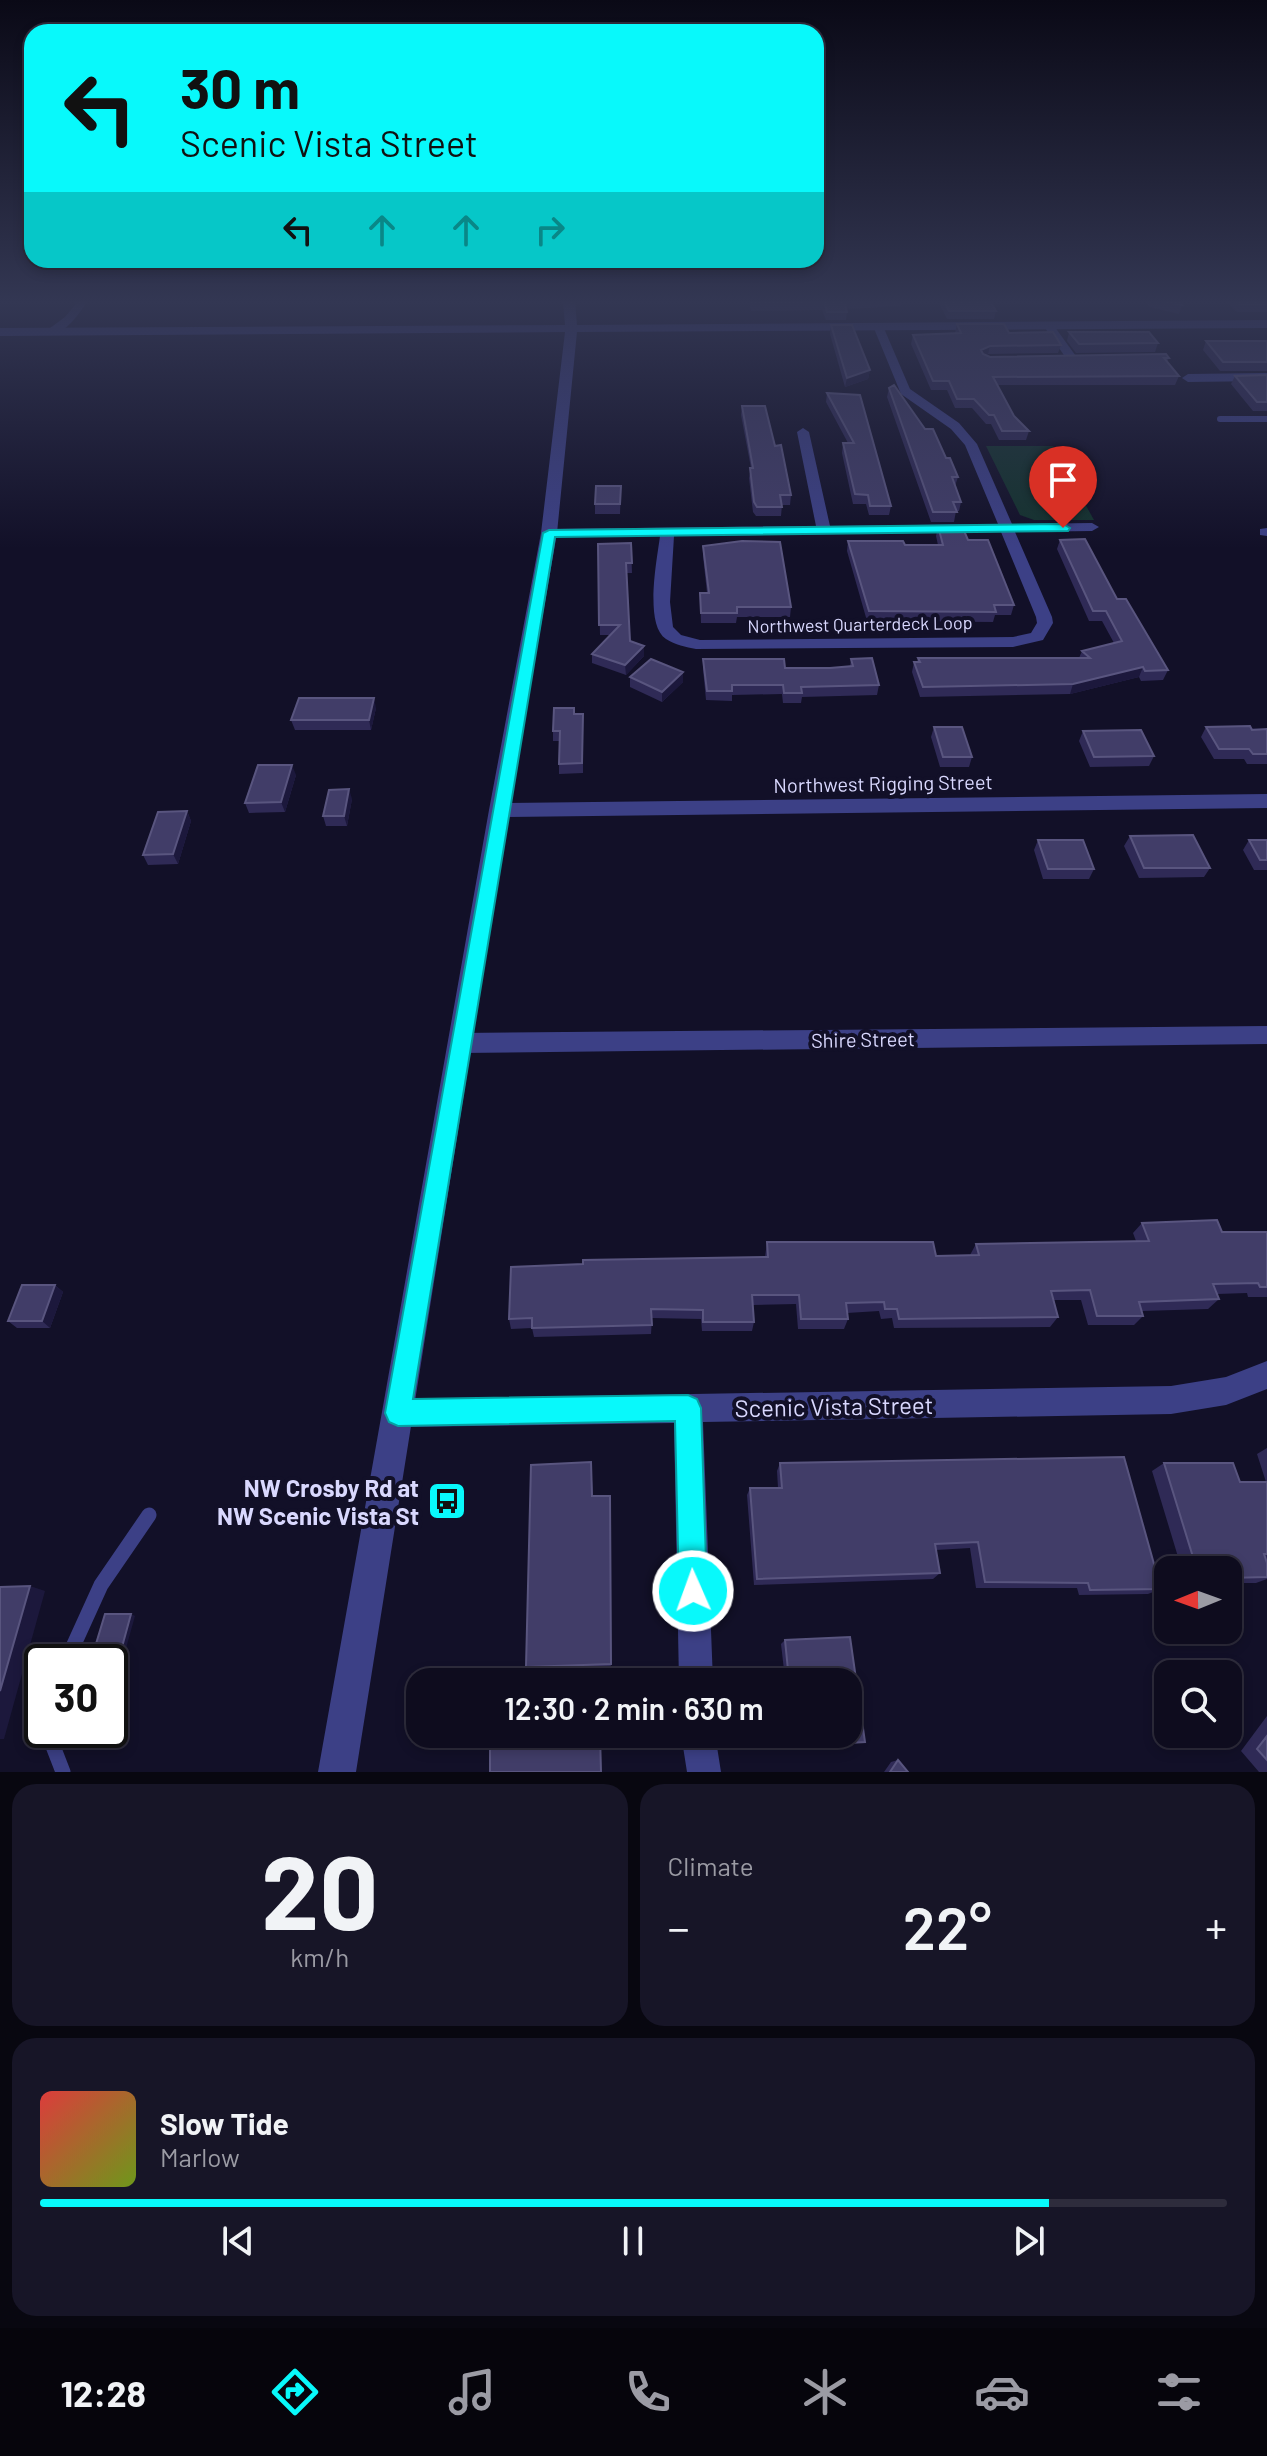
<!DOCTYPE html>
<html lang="en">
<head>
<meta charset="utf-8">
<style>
	body { margin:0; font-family:Barlow,sans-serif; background:#171527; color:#f1f3f6; height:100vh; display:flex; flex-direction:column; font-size:30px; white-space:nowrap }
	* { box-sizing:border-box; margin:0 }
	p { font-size:26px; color:#9b9ba4 }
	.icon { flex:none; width:44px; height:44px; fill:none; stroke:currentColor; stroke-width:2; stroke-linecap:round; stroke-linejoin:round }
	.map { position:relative; height:1772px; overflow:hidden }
	.sheet { display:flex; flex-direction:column; gap:12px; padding:12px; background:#080710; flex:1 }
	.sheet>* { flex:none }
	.top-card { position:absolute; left:24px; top:24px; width:800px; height:244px; border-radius:24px; box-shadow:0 4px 12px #0003,0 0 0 2px #2e2c3c; background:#08f9fb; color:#111; overflow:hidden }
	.needle { width:52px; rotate:269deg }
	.buttons { position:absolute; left:1154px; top:1556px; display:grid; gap:16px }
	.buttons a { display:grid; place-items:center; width:88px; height:88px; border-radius:16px; background:#0e0c1e; box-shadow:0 4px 12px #0003,0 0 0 2px #2e2c3c; font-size:40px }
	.speed { position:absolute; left:24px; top:1644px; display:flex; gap:16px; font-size:40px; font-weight:700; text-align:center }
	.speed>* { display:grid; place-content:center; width:104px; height:104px; border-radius:50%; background:#0e0c1e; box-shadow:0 4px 12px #0003,0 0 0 2px #2e2c3c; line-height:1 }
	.speed .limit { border:4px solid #111; border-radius:12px; background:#fff; color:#111 }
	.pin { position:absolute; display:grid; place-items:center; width:68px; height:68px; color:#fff; margin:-82px -34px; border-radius:50% 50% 50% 0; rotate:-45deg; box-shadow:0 0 8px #0007 }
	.pin .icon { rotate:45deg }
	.me { position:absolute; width:88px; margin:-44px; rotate:358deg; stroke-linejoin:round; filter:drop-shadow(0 0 6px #0008) }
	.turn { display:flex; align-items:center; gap:28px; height:168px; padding:0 24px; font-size:36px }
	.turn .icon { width:104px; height:104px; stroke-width:2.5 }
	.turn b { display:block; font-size:56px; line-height:68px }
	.lanes { display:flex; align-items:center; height:76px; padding:0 24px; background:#0003; justify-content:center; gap:40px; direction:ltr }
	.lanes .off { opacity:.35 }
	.big { font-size:60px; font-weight:600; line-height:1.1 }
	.sheet .card { flex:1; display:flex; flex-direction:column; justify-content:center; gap:12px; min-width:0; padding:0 28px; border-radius:24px; background:#171527 }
	.sheet .dial { align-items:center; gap:0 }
	.dial b { font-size:104px; line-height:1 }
	.song { display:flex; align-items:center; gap:24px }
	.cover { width:96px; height:96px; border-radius:12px; background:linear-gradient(135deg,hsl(0 70% 55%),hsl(80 70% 35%)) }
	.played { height:8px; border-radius:4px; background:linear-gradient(90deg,#08f9fb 85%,#2e2c3c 85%) }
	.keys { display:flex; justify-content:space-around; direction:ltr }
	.heat { display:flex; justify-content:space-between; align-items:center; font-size:44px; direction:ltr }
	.sheet .tiles { flex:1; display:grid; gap:12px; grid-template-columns:1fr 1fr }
	.card:last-child { grid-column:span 2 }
	.trip { position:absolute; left:406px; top:1668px; width:456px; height:80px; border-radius:24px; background:#0e0c1e; box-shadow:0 4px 12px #0003,0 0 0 2px #2e2c3c; font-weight:600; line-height:80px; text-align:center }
	.tab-bar { display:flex; height:128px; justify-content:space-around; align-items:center; background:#06050c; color:#9b9ba4 }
	.tab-bar .icon { width:56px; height:56px }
	.tab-bar .active { color:#08f9fb }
	.tab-bar b { font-size:36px; color:#f1f3f6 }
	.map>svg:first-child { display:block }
</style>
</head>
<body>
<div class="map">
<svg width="1267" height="1772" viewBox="0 0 1267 1772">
	<rect width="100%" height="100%" fill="#121028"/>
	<path fill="#14322e" d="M986 446H1053L1094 520H1034L1020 515Z"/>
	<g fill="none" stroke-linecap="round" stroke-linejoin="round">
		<path stroke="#3c4086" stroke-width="6" d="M1220 419H1267"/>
		<path stroke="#3c4086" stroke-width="15" d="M66 1662 101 1585 149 1515
			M52 1730 51 1741 63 1772"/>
		<path fill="#3c4086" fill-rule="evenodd" d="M74 301H84L85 305C76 318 63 336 46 335V331L65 317 75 305Z
			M878 323 883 326 910 389 959 423 977 444 1012 524 1092 523 1099 527 1092 531 1015 532 1052 617 1053 623 1043 640 1013 647 696 649C686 647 675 645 666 639 644 624 657 560 660 536L549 537 542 533 549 529 816 526 797 432 803 428 809 432 830 526 998 524 965 445 951 429 901 394 873 326ZM1001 532 1036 617 1037 623 1031 633 1013 637 700 640 681 635 673 627 670 602 674 536Z
			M1044 323H1052L1078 359 1076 361H1068L1043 325Z
			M1267 373V381L1188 382 1182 378 1188 374Z
			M1267 528V536L1260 535V529Z
			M1267 794V808L499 817 490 810 499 803Z
			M1267 1026V1044L460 1053 452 1050 449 1043 452 1036 460 1033Z
			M1267 1361V1389L1226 1405 1171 1414 703 1422 713 1682H679L674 1423 398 1427 388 1423 384 1413 388 1403 398 1399 1171 1386 1226 1377Z
			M681 1734H715L721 1772H687Z"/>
		<path fill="#3c4086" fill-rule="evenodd" d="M563 301H575L577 325 1267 320V328L577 332 557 533 509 810 356 1772H318L489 810 541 533 565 332 0 336V328L565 325Z"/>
	</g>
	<path fill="#2f2a56" d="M749 301H902L901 306 846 309 847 312 846 320H826L822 310 751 311Z
		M938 301H1005V302H991L996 311 994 319H947Z
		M1145 301H1179L1182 305 1179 314 1150 307Z
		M1226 301H1267V312H1237Z
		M957 324 1009 333 1061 345 1058 353 988 354 986 355 990 357 1169 358 1167 362 1179 376 1175 385H997L1014 416 1029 431 1026 440H999L991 424H986L972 408H955L947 390H931L911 344 913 335 955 333Z
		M831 325 870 370 868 379 845 387 830 334Z
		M1069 332 1158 343 1155 352 1076 353 1067 341Z
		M1206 341H1267V371H1220L1203 350Z
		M1267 375V411H1253L1231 384 1235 376Z
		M889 388 925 429 946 458 958 477 955 486 961 502 959 511H956L954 522H931L887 397Z
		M827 393 891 506 889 515H869L866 504H853L842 453 843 443H848L826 402Z
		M742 406 775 446 791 495 790 505H782L781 516H756L753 512 749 478 751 468 741 415Z
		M621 486 620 514H595V504Z
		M938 526 968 540 1014 605 1011 615H995L993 622 867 621 847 551 848 541 905 545H938L936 536Z
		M1060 540 1117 599 1168 670 1163 680 1141 681 1139 677 1070 694 920 697 912 672 914 662H917L918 658H1079L1082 651 1114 643 1102 621H1089L1057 549Z
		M631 543 632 573H627L630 641 644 646V656L626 675 592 663V654L610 635H600L598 544Z
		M703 546 791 607 790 617H737L736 623H701L700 593H707L703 556Z
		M703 659 785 668H830L850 666 851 659 879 685 877 695 802 697 801 703H783L782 694 732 695V701L706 700 703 669Z
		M630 677 683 682 662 702 630 687Z
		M376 708 371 730H295L291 720Z
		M574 714 583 724V773L559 774V741H553V731Z
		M934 727 972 757 969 767H940L931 737Z
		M1206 727 1267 729V764H1247L1244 759H1214L1201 737Z
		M1083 731 1154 756 1149 766 1090 767 1079 741Z
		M296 775 285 812 249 813 245 803Z
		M352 799 347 826H326L323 816Z
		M187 811 191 821 178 864 148 865 143 855Z
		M1130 836 1210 868 1204 877 1139 878 1124 846Z
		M1038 840 1094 869 1089 879H1043L1034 850Z
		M1249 840H1267V870H1254L1243 850Z
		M1142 1223 1222 1232H1267V1297H1248L1247 1293 1217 1294 1219 1299 1208 1309 1142 1311 1143 1316 1134 1325H1088L1081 1300H1054L1058 1317 1050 1327 894 1328 892 1318 881 1319 879 1311 847 1313 848 1319 844 1329H798L796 1304 753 1305 754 1322 752 1331H702L701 1319 652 1318 651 1334 534 1337 532 1328 511 1329 509 1319 765 1257 767 1242 936 1256 970 1255 976 1244 1136 1241 1133 1233Z
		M55 1285 63 1292 50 1328H17L8 1321Z
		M1267 1448V1579L1256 1583H1228V1570H1182L1152 1471 1164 1463 1240 1482H1266L1257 1454Z
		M591 1462 593 1496 611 1667 529 1671 526 1667Z
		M780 1463 1161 1589 1148 1594 1079 1595 1077 1588H976L970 1548 936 1550 940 1573 933 1579 754 1585 747 1495 750 1488H778L777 1471Z
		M850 1637 865 1742 859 1743 770 1748 769 1734H848V1682H764L763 1675 767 1672 784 1670 781 1644 785 1640Z
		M1267 1716V1772H1259L1241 1751Z
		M898 1760 908 1772H884L891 1762Z"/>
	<path fill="#1c183c" d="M990 346 988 354 979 359 981 350Z
		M870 370 868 379 845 387 847 378Z
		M644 646V656L626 675 625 665Z
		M1143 667 1139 677 1070 694 1073 684Z
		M683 672V682L662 702V692Z
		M374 698 376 708 371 730 369 720Z
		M292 765 296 775 285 812 281 802Z
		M349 789 352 799 347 826 344 816Z
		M187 811 191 821 178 864 173 854Z
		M55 1285 63 1292 50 1328 42 1321Z
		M30 1586 45 1591 4 1739H0V1691Z
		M131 1614 135 1616 123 1659 119 1658Z"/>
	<path fill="#413d68" stroke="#59557f" stroke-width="2" d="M751 301H821L752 303Z
		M824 301H844L847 312H827Z
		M944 301H990L996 311H949Z
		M1164 301H1179L1182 305Z
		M1237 301H1267V304H1240Z
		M957 324H1004L1009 333 1053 332 1061 345 990 346 981 350 983 354 990 357 1166 354 1169 358H1164L1179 376 993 377 1014 416 1029 431H1002L994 415H989L974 399H957L949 381H933L913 335 961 333Z
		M831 325H852L870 370 847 378Z
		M1069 332H1149L1158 343 1079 344Z
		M1206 341H1267V362H1223Z
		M1267 375V402H1257L1235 376Z
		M894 385 925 429H933L946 458H950L958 477H952L961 502H953L957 512H933L889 388Z
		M827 393 860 395 891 506H870L868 495 855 494 843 443H854Z
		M742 406H765L775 446 781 445 791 495H780L782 507H757L754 502 750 468H753Z
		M596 486H621L620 504H595Z
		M938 526H962L968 540H988L1014 605H994L996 612 869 611 848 541H903L905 545H943Z
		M1085 539 1117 599H1126L1168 670 1145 671 1143 667 1073 684 923 687 914 662H920L918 658H1090L1082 651 1122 641 1106 611H1093L1060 540Z
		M742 541 780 542 791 607H737V613H701L700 593H709L703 546Z
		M631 543 632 563H626L630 641 644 646 625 665 592 654 620 625H599L598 544Z
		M872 658 879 685 801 687 802 693H784L783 685H732V691H707L703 659H784L785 668H830L853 666 851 659Z
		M651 659 683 672 662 692 630 677Z
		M299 698H374L369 720H291Z
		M554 708H574V714H583L582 763 559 764 560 731H553Z
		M1250 726 1252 730 1267 729V754H1253L1249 749H1219L1206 727Z
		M934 727H962L972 757H943Z
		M1141 730 1154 756 1094 757 1083 731Z
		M258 765H292L281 802 245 803Z
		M349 789 344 816H323L329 790Z
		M187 811 173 854 143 855 158 812Z
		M1193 835 1210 868H1144L1130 836Z
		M1038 840H1083L1094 869H1048Z
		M1249 840H1267V860H1260Z
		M1217 1220 1222 1232H1267V1287H1260L1258 1283 1213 1284 1219 1299 1139 1302 1143 1316H1097L1090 1290 1051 1291 1058 1317 899 1319 897 1309H885L884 1302 846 1303 848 1319H801L799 1295H752L754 1322H703V1310L651 1309 652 1325 532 1328V1318L509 1319 511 1267 583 1264V1260L768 1257 767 1242H933L936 1256 979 1255 976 1244 1149 1241 1142 1223Z
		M22 1285H55L42 1321H8Z
		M1124 1457 1161 1589 1090 1590 1088 1583 985 1582 978 1542 935 1544 940 1573 757 1579 750 1488H782L780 1463Z
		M591 1462 592 1496H610L611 1664 526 1667 531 1465Z
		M1164 1463H1233L1240 1482H1267V1554H1264L1267 1563V1577L1228 1578V1570H1197Z
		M30 1586 0 1691V1587Z
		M105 1614H131L119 1658 92 1657Z
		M850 1637 865 1742 774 1747 773 1734H848V1682H768L767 1672 788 1670 785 1640Z
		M490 1734H600L601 1772H490Z
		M1267 1736V1760L1257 1749Z
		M898 1760 908 1772H890Z"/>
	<linearGradient id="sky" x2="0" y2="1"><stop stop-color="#0a0916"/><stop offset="0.55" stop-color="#333753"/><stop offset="1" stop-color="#333753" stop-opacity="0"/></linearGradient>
	<rect width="1267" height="549" fill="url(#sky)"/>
	<path fill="#08f9fb" stroke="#05a2a3" stroke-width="2" d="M1063 524 1070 528 1068 531 555 537 413 1399 688 1395 697 1399 701 1408 707 1591 703 1601 693 1605 683 1601 679 1591 675 1421 398 1426 389 1422 385 1413 543 533 549 530Z"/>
	<defs>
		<g id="bus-square" transform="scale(2)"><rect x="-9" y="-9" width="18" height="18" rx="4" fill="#08f9fb" stroke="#121028"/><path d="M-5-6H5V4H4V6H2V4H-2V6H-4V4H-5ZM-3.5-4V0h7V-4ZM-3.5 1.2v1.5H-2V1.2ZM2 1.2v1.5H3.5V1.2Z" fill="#111"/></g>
	</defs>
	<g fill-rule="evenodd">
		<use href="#bus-square" x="447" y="1501"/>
	</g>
	<g text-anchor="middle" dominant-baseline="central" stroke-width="8" stroke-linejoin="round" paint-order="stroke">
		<g font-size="18" fill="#d9d8fe" stroke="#121028">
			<text transform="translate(860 624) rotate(-1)">Northwest Quarterdeck Loop</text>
		</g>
		<g font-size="20" fill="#d9d8fe" stroke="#121028">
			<text transform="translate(883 783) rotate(-1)">Northwest Rigging Street</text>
			<text transform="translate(863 1039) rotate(-1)">Shire Street</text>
		</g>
		<g font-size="24" fill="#d9d8fe" stroke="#121028">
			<text transform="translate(834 1406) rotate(-1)">Scenic Vista Street</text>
		</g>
		<g font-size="24" font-weight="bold" fill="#d9d8fe" stroke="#121028" text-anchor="end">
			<text x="419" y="1487">NW Crosby Rd at<tspan x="419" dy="28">NW Scenic Vista St</tspan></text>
		</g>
	</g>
</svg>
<div class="buttons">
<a><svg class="needle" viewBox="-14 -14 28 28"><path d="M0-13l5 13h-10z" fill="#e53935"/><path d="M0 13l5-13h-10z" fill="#9b9ba4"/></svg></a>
<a><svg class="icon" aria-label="search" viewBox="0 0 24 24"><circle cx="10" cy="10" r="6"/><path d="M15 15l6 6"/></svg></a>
</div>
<div class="speed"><div class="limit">30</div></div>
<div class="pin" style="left:1063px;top:528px;background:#d93025"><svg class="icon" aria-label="arrive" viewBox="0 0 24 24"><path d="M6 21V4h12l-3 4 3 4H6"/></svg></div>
<svg class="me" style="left:693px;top:1591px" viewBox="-20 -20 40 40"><circle r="17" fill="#08f9fb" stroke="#fff" stroke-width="3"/><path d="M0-11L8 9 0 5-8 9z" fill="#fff"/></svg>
<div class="trip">12:30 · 2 min · 630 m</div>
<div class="top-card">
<div class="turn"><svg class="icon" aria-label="left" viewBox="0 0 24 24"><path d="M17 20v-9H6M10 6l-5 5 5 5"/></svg><div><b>30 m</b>Scenic Vista Street</div></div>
<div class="lanes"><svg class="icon" aria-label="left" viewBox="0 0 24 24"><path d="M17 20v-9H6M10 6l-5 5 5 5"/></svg><svg class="icon off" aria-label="ahead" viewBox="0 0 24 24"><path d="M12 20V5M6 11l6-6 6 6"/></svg><svg class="icon off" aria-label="ahead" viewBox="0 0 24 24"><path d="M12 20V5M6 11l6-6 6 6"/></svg><svg class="icon off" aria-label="right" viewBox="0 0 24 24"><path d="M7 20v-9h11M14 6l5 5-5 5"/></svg></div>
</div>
</div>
<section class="sheet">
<div class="tiles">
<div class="card dial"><b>20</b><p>km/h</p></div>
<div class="card"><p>Climate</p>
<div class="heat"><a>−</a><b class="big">22°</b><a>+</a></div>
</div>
<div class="card">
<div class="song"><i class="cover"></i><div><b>Slow Tide</b><p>Marlow</p></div></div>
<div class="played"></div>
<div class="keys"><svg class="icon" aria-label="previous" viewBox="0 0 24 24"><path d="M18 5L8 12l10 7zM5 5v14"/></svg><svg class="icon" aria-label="pause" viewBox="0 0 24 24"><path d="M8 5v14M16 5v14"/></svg><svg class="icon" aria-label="next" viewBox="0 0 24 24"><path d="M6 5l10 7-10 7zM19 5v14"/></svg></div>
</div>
</div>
</section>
<nav class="tab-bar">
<b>12:28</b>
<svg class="icon active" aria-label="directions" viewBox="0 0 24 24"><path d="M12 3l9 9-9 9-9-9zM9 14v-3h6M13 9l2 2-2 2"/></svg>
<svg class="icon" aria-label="music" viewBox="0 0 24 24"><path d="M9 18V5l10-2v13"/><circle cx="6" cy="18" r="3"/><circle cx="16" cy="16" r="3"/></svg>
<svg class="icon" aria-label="phone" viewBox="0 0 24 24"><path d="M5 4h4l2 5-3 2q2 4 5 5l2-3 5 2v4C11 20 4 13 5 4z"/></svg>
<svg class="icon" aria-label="climate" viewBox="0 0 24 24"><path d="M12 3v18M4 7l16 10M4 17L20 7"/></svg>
<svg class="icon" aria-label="car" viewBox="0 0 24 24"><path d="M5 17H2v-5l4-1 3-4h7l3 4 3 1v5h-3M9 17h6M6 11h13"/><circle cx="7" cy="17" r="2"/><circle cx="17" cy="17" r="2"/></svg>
<svg class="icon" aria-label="filters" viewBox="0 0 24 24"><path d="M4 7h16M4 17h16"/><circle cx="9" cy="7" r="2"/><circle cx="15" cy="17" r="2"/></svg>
</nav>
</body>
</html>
